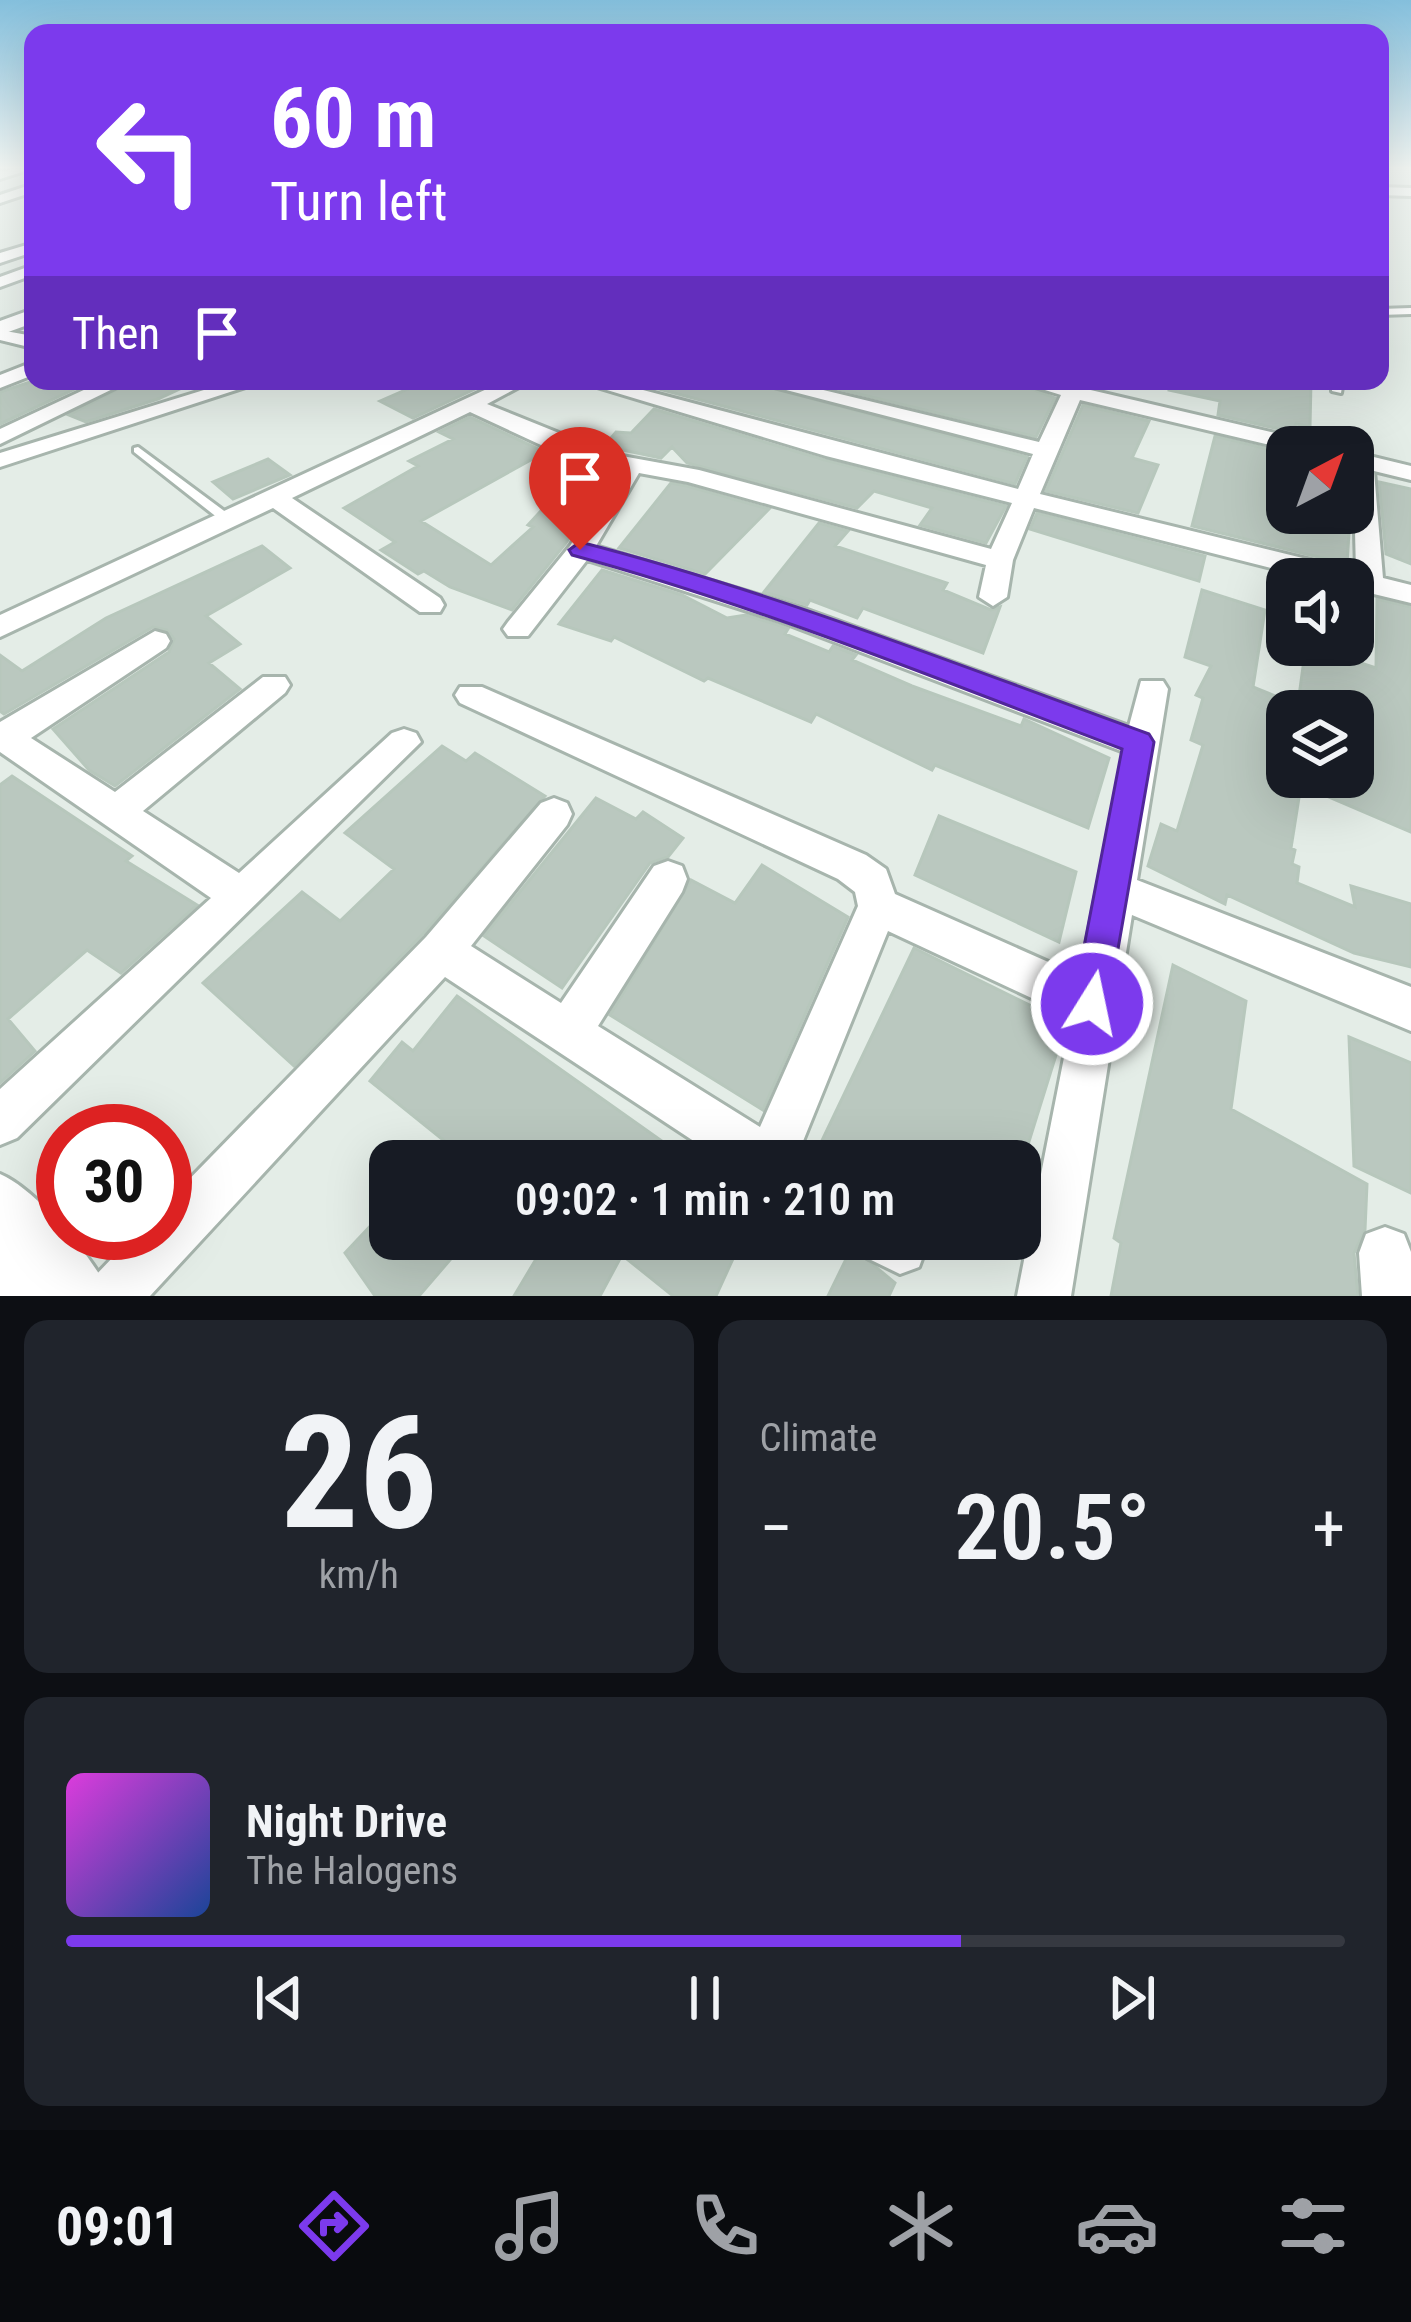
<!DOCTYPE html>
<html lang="en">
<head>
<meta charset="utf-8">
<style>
	body { margin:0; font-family:"Roboto Condensed",sans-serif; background:#20242c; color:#f1f3f6; height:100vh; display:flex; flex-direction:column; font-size:45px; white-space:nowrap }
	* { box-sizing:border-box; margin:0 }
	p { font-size:39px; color:#9ea1a6 }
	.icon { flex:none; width:66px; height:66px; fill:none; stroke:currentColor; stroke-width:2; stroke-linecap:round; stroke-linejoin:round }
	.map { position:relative; height:1296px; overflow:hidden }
	.panel { display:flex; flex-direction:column; gap:24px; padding:24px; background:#0d0f14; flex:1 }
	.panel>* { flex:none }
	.guide { position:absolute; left:24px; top:24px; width:1365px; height:366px; border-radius:24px; box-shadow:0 12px 48px #0002; background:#7c3aed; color:#fff; overflow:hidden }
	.needle { width:78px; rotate:41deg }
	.controls { position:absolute; left:1266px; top:426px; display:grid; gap:24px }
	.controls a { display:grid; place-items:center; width:108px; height:108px; border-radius:24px; background:#171b24; box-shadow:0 12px 48px #0002; font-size:60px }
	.speed { position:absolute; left:36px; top:1104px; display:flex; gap:24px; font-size:60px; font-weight:700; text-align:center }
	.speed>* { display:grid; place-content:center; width:156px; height:156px; border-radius:50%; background:#171b24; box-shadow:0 12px 48px #0002; line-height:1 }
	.speed .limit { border:18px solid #d22; background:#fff; color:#111 }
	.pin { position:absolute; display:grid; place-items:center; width:102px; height:102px; color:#fff; margin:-123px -51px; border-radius:50% 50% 50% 0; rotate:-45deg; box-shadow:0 0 12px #0007 }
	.pin .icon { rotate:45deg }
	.me { position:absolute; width:132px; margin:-66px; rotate:10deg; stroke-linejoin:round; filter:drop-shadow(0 0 9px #0008) }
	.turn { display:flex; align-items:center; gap:42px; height:252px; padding:0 48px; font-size:54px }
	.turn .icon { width:156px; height:156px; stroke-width:2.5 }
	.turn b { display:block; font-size:84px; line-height:102px }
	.then { display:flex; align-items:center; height:114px; padding:0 48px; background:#0003; gap:24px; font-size:45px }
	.big { font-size:90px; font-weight:600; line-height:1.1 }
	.panel .card { flex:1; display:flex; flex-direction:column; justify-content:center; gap:18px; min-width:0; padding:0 42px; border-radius:24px; background:#20242c }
	.panel .dial { align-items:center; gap:0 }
	.dial b { font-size:156px; line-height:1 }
	.song { display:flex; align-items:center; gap:36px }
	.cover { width:144px; height:144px; border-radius:18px; background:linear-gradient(135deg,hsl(300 70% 55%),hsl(220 70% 35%)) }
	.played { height:12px; border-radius:6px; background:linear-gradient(90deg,#7c3aed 70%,#363941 70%) }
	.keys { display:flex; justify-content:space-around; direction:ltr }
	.heat { display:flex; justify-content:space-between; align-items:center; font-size:66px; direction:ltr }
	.panel .tiles { flex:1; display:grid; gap:24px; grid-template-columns:1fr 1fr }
	.card:last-child { grid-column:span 2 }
	.trip { position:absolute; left:369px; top:1140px; width:672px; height:120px; border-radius:24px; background:#171b24; box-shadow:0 12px 48px #0002; font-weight:600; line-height:120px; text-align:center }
	.dock { display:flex; height:192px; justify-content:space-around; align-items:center; background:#090b0e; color:#9ea1a6 }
	.dock .icon { width:84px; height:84px }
	.dock .active { color:#7c3aed }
	.dock b { font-size:54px; color:#f1f3f6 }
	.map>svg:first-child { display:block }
</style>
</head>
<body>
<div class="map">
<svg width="1411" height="1296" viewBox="0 0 1411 1296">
	<rect width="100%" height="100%" fill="#e4ede7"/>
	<path fill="#bac8bf" stroke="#b7c7bc" stroke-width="3" d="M33 381H92L0 424V392Z
		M133 381H197L158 399 86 422 69 415Z
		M426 381H492L413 418 380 401Z
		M629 381H747L1027 457 1015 484Z
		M805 381H1012L1055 398 1036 437Z
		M1170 381H1311L1310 427 1296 424 1292 432 1218 415 1220 401 1169 390Z
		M1083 405 1149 421 1132 458 1158 465 1138 513 1046 491Z
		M654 409 825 460 1006 506 986 543 920 525 932 508 874 491 857 508 687 463 672 447 661 458 604 446 616 432 631 433Z
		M470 417 545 452 421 521 491 565 533 527 528 525 582 466 611 472 566 543 512 610 450 587 424 571 418 574 381 550 395 542 344 508 418 466 409 461 453 439 439 432Z
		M1215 436 1285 453 1278 473 1287 475V513L1350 518 1347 564 1192 526Z
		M268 459 290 475 233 499 213 482Z
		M1379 482 1411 489V564L1386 554Z
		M671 483 687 486 769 509 705 574 619 548Z
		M1037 513 1205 556 1199 581 1030 529Z
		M819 523 848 531 835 546 947 583 943 590 991 610 1000 607 983 653 863 608 857 618 810 600 807 605 764 592Z
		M262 546 290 568 206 616 240 644 209 663 240 689 115 786 89 770 53 729 169 652 174 639 167 630 153 627 4 714 0 711V655L22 671 106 618Z
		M602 570 682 595 727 618 746 615 781 626 788 629 785 634 829 652 833 646 856 655 852 660 912 686 1021 726 1024 719 1109 758 1088 828 935 765 932 770 816 714 811 722 708 678 704 681 614 637 611 641 559 624Z
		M1202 590 1265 610 1253 687 1293 703 1279 743 1287 746V777H1353V711H1297L1306 645 1376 668 1377 599 1411 607V832L1301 785 1291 848 1295 850 1292 864 1299 867 1297 883 1355 907 1351 886 1411 904V967L1354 953 1227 895 1225 904 1148 866 1161 824 1177 831 1203 745 1191 740 1203 698 1196 695 1211 666 1185 657Z
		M442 746 466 761 475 753 545 796 423 934 294 1066 203 983 302 892 340 921 394 869 345 833Z
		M12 776 132 856 126 861 197 905 121 973 87 950 8 1019 35 1051 0 1083V785Z
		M596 798 636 819 643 812 683 838 668 857 650 863 562 988 484 936Z
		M939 816 1076 872 1059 942 915 875Z
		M762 865 848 917 763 1110 610 1015 691 880 735 903Z
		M914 948 1066 1023 1022 1164 987 1142 982 1161H827L816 1153Z
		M1173 965 1246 1001 1231 1109 1367 1184 1365 1230 1354 1253 1358 1296H1111L1121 1243 1114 1238Z
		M457 996 690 1161H430L447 1143 370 1081 402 1042 413 1051Z
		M1349 1037 1411 1063V1193L1354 1166Z
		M390 1205V1239H468L419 1296H375L345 1253Z
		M548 1239H742L716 1296H673L622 1255 600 1296H514Z
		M852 1247 895 1283 889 1296H828Z"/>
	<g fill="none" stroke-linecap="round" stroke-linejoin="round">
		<g stroke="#a7b5ad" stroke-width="6">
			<path id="service" d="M1411 308V314L1380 315V309Z
				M1333 381H1343L1341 393 1332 391Z
				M138 447 231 516V522H223L134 452V448Z"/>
		</g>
		<g stroke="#a7b5ad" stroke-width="6">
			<path id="minor" d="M27 168 25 171 0 179V171Z
				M33 184V192L0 203V195Z
				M1380 187 1411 188V196L1380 195Z
				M33 243V252L0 263V253Z
				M33 265V275L0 287V277Z
				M0 330 33 336V348L0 340Z
				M33 362V375L0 388V375Z
				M103 381H129L0 444V429Z
				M233 381H264L0 467V453Z
				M504 381H530L487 404 611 454 699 470 991 549 1012 503 826 456 577 381H609L1018 489 1033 454 751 381H786L1039 442 1061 395 1016 381H1052L1305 440 1316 447 1287 449 1080 400 1040 494 1356 571 1353 452 1411 466V480L1374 471 1383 578 1411 585V603L1353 589V579H1315L1034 508 1013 560 1007 597 993 606 979 597 986 565 688 482 639 473 596 546 802 608 1129 726 1141 681H1163L1168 689 1137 880 1411 987V1031L1132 915 1071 1296H1017L1072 1017 888 931 795 1161H724L445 977 150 1296H86L94 1277 136 1233H165V1204L426 937 541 803 554 798 567 803 572 814 567 825 471 946 561 1003 654 866 668 861 682 866 687 879 682 892 598 1026 760 1127 858 906 855 892 838 879 460 703 455 695 460 687H482L866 855 886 869 895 894 1080 976 1124 752 782 622 587 560 528 636H508L503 629 508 622 570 546 618 469 554 451 470 412 292 498 440 598 444 605 440 612H420L273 508 0 637V615Z
				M155 631 166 634 170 641 166 648 31 738 115 792 263 677H285L290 685 285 693 143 811 239 873 392 733 404 729 416 733 421 742 17 1138 0 1145V1089L211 898 0 752V722Z
				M1385 1227 1404 1234 1411 1252V1296H1362L1359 1253 1366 1234Z
				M860 1239H923L926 1248 919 1267 900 1274 867 1258Z"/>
		</g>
		<g stroke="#a7b5ad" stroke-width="6">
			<path id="tertiary" d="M33 309V323L0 335V321Z
				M0 1174C36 1189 96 1260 111 1296H0Z"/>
		</g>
		<use href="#service" fill="#fff" fill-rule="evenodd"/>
		<use href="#minor" fill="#fff" fill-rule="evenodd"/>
		<use href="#tertiary" fill="#fff" fill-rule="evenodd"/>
	</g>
	<linearGradient id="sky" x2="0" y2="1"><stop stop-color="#84bfdc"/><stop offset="0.48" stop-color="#f3f7f4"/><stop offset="1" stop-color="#f3f7f4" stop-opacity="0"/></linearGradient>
	<rect width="1411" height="350" fill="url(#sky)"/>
	<path fill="#7c3aed" stroke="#51269a" stroke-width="3" d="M580 542C775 592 961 666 1149 734L1154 742 1106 1018 1092 1024 1078 1018 1073 1004 1122 749C940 680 760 606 572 555L569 550Z"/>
</svg>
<div class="controls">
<a><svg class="needle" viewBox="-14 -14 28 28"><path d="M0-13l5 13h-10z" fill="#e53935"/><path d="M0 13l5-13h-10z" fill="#9ea1a6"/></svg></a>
<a><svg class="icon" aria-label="sound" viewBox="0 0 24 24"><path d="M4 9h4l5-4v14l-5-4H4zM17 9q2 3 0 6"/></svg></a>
<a><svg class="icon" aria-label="layers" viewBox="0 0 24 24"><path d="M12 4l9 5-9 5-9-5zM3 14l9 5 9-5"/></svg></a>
</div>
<div class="speed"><div class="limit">30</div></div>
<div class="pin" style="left:580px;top:550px;background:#d93025"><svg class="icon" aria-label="arrive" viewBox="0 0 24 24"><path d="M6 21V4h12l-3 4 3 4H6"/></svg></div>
<svg class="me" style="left:1092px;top:1004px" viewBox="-20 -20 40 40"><circle r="17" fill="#7c3aed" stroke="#fff" stroke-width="3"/><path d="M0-11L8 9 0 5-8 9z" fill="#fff"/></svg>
<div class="trip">09:02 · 1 min · 210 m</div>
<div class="guide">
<div class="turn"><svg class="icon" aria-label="left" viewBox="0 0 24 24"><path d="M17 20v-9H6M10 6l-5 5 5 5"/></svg><div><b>60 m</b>Turn left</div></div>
<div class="then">Then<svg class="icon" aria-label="arrive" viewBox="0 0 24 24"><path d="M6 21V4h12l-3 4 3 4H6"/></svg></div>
</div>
</div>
<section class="panel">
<div class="tiles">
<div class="card dial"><b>26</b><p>km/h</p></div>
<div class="card"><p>Climate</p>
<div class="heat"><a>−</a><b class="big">20.5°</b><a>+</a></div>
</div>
<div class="card">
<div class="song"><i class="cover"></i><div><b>Night Drive</b><p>The Halogens</p></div></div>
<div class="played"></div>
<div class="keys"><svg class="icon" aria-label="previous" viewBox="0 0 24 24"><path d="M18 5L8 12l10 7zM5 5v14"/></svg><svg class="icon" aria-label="pause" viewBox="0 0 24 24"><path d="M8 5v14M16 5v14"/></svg><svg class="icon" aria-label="next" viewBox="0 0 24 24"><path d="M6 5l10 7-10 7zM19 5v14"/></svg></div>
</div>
</div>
</section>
<nav class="dock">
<b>09:01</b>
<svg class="icon active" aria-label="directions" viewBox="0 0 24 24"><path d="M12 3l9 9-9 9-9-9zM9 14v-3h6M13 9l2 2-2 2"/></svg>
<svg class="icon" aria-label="music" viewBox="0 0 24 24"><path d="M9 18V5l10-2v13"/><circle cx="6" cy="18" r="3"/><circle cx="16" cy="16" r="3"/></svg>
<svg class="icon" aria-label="phone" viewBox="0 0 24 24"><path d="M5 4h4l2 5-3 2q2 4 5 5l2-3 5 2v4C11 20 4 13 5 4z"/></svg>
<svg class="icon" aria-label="climate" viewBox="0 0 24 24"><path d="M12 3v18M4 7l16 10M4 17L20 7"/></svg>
<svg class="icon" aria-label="car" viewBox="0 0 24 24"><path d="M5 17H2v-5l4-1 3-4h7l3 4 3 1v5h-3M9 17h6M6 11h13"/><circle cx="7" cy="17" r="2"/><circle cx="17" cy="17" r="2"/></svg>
<svg class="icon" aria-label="filters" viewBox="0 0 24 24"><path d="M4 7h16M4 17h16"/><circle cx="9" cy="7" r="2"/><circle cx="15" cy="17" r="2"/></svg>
</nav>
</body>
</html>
